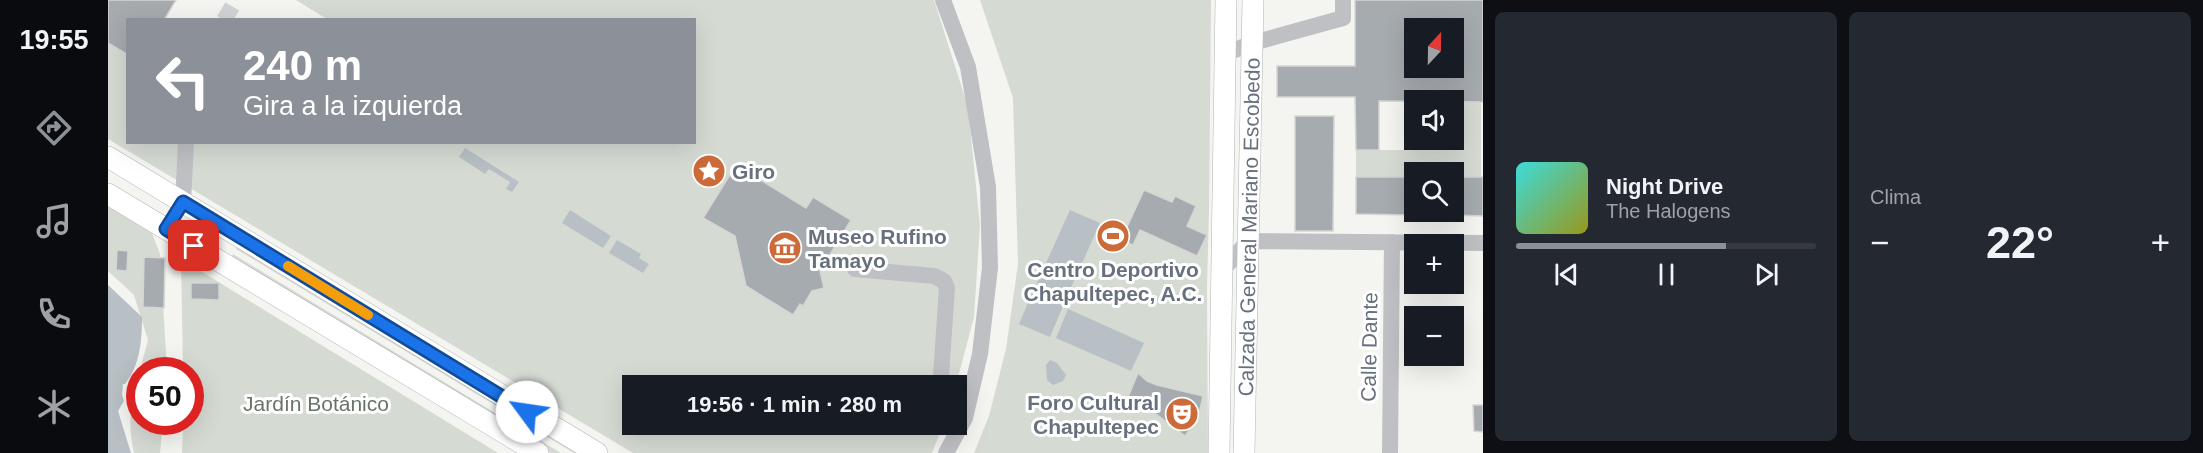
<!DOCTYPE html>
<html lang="es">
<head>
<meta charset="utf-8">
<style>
	body { margin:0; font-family:Helvetica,sans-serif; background:#242831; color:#f1f3f6; height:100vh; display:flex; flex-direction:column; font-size:22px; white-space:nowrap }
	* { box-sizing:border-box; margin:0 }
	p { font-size:20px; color:#9ea1a6 }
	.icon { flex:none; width:33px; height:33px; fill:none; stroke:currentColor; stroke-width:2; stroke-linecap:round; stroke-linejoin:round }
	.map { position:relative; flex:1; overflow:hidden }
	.sheet { display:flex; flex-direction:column; gap:12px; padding:12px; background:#0d0f14; width:720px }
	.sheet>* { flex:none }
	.banner { position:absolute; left:18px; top:18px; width:570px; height:126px; border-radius:0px; box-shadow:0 6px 24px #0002; background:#8c9099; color:#fff; overflow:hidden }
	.needle { width:39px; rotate:22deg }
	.buttons { position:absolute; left:1296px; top:18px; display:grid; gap:12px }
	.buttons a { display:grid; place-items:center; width:60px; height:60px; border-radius:0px; background:#171b24; box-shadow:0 6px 24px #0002; font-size:30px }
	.speed { position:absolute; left:18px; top:357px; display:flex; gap:12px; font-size:30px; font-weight:700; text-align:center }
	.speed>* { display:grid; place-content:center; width:78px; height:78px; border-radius:50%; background:#171b24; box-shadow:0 6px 24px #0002; line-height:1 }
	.speed .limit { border:9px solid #d22; background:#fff; color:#111 }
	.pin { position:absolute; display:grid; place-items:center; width:51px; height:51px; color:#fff; margin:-26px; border-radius:12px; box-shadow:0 3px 9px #0006 }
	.me { position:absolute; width:66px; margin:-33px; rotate:301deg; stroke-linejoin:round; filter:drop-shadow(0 0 4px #0008) }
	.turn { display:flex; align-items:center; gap:21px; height:126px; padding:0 18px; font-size:27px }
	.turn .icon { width:78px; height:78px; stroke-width:2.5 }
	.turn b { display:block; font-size:42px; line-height:51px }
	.big { font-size:45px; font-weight:600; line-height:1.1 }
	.sheet .tile { flex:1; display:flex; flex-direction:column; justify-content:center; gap:9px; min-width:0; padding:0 21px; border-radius:9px; background:#242831 }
	.song { display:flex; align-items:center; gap:18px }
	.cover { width:72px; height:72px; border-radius:9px; background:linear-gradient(135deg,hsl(180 70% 55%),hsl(60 70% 35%)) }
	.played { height:6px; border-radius:3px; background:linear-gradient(90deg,#8c9099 70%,#363941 70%) }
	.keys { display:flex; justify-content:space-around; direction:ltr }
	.heat { display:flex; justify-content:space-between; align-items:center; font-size:33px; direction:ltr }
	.sheet .tiles { flex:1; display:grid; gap:12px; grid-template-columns:repeat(2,1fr) }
	.trip { position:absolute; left:514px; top:375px; width:345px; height:60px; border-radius:0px; background:#171b24; box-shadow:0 6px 24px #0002; font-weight:600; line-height:60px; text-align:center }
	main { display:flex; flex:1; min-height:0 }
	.tab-bar { display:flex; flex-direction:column; width:108px; justify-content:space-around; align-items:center; background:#090b0e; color:#9ea1a6 }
	.tab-bar .icon { width:42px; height:42px }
	.tab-bar .on { color:#8c9099 }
	.tab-bar b { font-size:27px; color:#f1f3f6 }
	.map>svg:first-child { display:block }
</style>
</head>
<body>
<main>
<nav class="tab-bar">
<b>19:55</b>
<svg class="icon on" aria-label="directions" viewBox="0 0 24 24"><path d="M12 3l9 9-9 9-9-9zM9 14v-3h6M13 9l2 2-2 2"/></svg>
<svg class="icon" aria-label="music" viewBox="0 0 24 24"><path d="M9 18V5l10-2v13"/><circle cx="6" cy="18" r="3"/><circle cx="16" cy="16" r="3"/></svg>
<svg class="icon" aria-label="phone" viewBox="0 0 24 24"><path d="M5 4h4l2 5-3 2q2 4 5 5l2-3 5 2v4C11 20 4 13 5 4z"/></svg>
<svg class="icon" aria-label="climate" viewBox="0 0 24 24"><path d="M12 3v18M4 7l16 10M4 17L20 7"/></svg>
</nav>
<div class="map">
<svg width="1375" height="453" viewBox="0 0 1375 453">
	<rect width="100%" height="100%" fill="#f4f4f1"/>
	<path fill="#d5dad3" d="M188 0H826L860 107 872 226 866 317 848 385 525 386V424L835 425 824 453H525L0 139V43L19 55 20 142H586V20L219 19Z
		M872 0H1103L1101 209 1099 288 1100 453H866L881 416 898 349 910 264 905 98Z
		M1346 102H1373V177H1346V172H1306V177H1248V150H1319V140H1346Z
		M0 206 44 233 52 254 59 370H32L40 340 26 295 0 271Z
		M130 245 475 453H466L128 249Z
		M125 254 453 453H443L122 259Z
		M73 259 390 453H74L75 422H82V370H75Z
		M31 371 32 422H55L52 453H26C19 423 23 401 31 371Z"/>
	<path fill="#b9c0c5" d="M357 148 411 182 404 192 398 189 402 182 381 169 377 174 351 157Z
		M462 210 503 236 495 248 454 223Z
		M962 210 992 223 958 299 928 285Z
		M509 240 533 254 531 258 541 264 535 273 501 253Z
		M0 285 34 317C34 341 32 365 17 384H15L14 395 16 401 10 411 23 453H0Z
		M924 293 955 306 942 337 911 324Z
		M960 309 1036 343 1023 371 948 338Z
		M942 360 949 363 958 375 955 381 945 385 939 380 938 365Z"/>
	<path fill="#a6abb0" stroke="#d5d5d4" stroke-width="1.5" fill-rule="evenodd" d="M0 0H68L56 20H20V55L0 43Z
		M1247 0H1375V102L1271 101V150H1248L1247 97H1169V66H1247ZM1306 28H1346V68H1306Z
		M1187 116H1226L1225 231H1187Z
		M628 165 698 208 705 197 743 220 712 271 716 288 704 291 695 306 692 304 685 315 638 286 627 236 595 218Z
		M1248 177H1306V215L1248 214Z
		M1346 177H1375V216L1346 215Z
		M1036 190 1064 202 1067 196 1088 206 1079 226 1099 235 1089 256 1032 230 1025 245 1013 240Z
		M9 250 20 251 19 271 8 270Z
		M36 257 57 258 56 308 35 307Z
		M83 283H111V300L83 299Z
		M1030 373 1039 381 1049 385 1095 396 1090 418 1077 436 1040 408 1030 404 1018 402Z
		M1365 405H1375V432L1366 431Z"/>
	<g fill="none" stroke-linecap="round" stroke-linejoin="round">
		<path stroke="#d1d3d4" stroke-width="16" stroke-dasharray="16 8" stroke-linecap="butt" d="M116 20 128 0"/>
		<g stroke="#b1b4b8" stroke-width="22">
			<g id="major">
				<path d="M0 157 489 453"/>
				<path d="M0 194 430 453"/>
				<path d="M1111 453 1118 0"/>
				<path id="s1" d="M1136 453 1145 0"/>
			</g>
		</g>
		<path stroke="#bec0c4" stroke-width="16" d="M835 0 860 67 880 187 882 268 872 354 857 418 838 453
			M1119 53 1145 43 1235 18V0
			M75 202 78 142
			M747 269 826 276 836 281 839 288 833 375 838 386
			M1115 270 1140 241 1375 243
			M1282 453 1284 242"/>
		<use href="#major" stroke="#fff" stroke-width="21"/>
	</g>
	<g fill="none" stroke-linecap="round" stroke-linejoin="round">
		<g stroke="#114b97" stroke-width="15">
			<path id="route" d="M86 246 58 229 75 202 419 412"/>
		</g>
		<use href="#route" stroke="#1a73e8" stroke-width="10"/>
		<path stroke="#f59e0b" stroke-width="10" d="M180 266 260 315"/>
	</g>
	<defs>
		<g id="sight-disc" transform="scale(1.725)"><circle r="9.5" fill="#cc6a39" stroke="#fff"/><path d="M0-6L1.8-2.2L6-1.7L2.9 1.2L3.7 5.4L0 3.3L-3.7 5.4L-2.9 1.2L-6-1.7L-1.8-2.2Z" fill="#fff"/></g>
		<g id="stadium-disc" transform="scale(1.725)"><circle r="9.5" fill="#cc6a39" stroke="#fff"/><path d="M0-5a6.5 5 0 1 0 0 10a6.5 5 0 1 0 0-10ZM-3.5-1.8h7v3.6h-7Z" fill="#fff"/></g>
		<g id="museum-disc" transform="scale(1.725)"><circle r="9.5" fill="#cc6a39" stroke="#fff"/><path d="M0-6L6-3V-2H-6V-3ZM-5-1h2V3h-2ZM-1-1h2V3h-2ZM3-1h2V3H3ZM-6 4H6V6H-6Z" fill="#fff"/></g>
		<g id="theatre-disc" transform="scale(1.725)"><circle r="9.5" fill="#cc6a39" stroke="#fff"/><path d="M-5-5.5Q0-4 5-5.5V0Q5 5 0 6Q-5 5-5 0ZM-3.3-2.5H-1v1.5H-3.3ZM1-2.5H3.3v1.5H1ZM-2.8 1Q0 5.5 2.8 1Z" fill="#fff"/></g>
	</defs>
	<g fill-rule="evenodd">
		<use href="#sight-disc" x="601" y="171"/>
		<use href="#stadium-disc" x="1005" y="236"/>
		<use href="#museum-disc" x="677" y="248"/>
		<use href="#theatre-disc" x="1074" y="414"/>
	</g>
	<g text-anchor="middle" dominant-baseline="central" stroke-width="6" stroke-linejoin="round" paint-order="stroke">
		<g font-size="21" font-weight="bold" fill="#67717e" stroke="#fff" text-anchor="start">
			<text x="624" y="171">Giro</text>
			<text x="700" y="236">Museo Rufino<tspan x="700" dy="24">Tamayo</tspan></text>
			<text x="1005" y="269" text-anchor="middle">Centro Deportivo<tspan x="1005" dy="24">Chapultepec, A.C.</tspan></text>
			<text x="1051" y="402" text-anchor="end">Foro Cultural<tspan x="1051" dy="24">Chapultepec</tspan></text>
		</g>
		<g font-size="21" fill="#67717e" stroke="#fff">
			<text stroke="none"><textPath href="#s1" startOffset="226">Calzada General Mariano Escobedo</textPath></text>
			<text transform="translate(1261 347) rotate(-89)">Calle Dante</text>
		</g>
		<g font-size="21" fill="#667665" stroke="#fff">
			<text x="208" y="403">Jardín Botánico</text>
		</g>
	</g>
</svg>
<div class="buttons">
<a><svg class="needle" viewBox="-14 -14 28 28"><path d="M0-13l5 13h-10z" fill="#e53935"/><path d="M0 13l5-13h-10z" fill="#9ea1a6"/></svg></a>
<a><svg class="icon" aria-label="sound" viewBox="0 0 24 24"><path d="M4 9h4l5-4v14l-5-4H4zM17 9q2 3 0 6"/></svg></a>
<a><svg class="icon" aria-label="search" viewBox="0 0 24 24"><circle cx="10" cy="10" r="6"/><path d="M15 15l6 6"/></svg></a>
<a>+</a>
<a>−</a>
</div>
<div class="speed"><div class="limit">50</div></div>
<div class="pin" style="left:86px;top:246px;background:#d93025"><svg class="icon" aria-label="arrive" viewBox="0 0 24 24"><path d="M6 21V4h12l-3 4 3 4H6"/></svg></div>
<svg class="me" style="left:419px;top:412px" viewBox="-20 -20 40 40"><circle r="19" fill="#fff"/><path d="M0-13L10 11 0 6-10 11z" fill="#1a73e8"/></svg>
<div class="trip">19:56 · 1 min · 280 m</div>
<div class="banner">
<div class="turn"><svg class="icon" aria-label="left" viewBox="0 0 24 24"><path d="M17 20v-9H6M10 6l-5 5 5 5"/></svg><div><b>240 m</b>Gira a la izquierda</div></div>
</div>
</div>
<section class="sheet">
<div class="tiles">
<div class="tile">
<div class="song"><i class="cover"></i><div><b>Night Drive</b><p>The Halogens</p></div></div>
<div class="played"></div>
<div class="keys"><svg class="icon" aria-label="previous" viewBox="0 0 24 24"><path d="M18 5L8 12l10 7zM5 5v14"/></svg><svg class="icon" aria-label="pause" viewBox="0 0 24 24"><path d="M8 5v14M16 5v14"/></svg><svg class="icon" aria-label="next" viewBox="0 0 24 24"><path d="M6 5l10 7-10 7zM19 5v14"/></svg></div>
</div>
<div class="tile"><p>Clima</p>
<div class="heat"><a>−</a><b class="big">22°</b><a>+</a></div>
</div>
</div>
</section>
</main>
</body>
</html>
